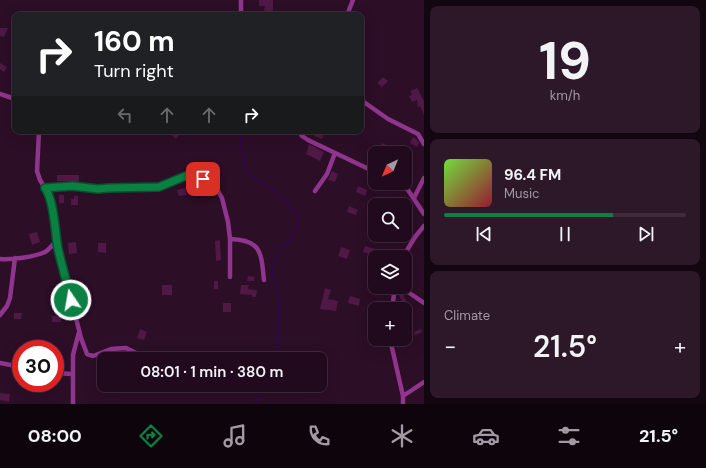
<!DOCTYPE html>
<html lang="en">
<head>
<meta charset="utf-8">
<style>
	body { margin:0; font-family:"DM Sans",sans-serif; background:#2d182a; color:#f1f3f6; height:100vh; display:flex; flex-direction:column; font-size:15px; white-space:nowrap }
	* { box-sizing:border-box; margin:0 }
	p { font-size:13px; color:#a29aa4 }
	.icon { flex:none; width:22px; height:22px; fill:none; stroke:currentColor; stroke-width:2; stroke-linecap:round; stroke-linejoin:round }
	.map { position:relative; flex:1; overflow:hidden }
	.side { display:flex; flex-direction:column; gap:6px; padding:6px; background:#120610; width:282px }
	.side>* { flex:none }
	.guide { position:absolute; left:12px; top:12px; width:352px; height:122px; border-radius:8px; box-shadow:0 4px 16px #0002,0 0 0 1px #3e2b3b; background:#202124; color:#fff; overflow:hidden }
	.needle { width:26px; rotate:223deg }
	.tools { position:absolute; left:368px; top:146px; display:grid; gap:8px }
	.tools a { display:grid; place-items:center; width:44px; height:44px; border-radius:8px; background:#210a1d; box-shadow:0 4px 16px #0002,0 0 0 1px #3e2b3b; font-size:20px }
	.speed { position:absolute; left:12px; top:340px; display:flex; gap:8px; font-size:20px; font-weight:700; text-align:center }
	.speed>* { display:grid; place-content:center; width:52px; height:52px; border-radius:50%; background:#210a1d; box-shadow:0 4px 16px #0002,0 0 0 1px #3e2b3b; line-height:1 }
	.speed .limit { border:6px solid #d22; background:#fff; color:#111 }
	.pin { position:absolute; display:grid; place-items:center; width:34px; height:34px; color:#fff; margin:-17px; border-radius:8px; box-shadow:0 2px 6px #0006 }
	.me { position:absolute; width:44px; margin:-22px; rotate:348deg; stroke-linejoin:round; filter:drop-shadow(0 0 3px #0008) }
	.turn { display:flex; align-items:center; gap:14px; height:84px; padding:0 16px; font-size:18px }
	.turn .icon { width:52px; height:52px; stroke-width:2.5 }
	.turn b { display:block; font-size:28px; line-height:34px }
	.lanes { display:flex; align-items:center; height:38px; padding:0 16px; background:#0003; justify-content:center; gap:20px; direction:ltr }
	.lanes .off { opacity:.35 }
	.big { font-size:30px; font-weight:600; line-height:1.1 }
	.side .tile { flex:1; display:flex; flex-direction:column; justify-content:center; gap:6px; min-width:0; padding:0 14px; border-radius:8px; background:#2d182a }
	.side .dial { align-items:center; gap:0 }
	.dial b { font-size:52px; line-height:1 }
	.song { display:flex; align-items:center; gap:12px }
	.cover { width:48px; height:48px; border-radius:6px; background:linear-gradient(135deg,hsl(100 70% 55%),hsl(350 70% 35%)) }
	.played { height:4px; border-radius:2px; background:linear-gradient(90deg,#0b8043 70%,#3e2b3b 70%) }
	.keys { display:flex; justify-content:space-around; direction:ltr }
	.heat { display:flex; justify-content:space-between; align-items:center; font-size:22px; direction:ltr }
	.trip { position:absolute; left:97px; top:352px; width:230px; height:40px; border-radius:8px; background:#210a1d; box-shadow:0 4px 16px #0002,0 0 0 1px #3e2b3b; font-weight:600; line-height:40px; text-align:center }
	.dock { display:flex; height:64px; justify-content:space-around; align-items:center; background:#0d040c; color:#a29aa4 }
	.dock .icon { width:28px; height:28px }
	.dock .selected { color:#0b8043 }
	.dock b { font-size:18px; color:#f1f3f6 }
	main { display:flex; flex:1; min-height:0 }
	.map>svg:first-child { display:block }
</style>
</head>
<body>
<main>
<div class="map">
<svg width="424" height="404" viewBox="0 0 424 404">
	<rect width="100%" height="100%" fill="#2c0e27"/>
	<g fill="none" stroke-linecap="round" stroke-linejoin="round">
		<path stroke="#33054e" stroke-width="1.5" d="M237 131 241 135V150L245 169 255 180 271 189 287 201 298 216 297 226 291 240 282 245 275 258 272 272 274 281 279 290 278 348 274 359
			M256 404 264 385"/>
	</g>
	<path fill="#4f1845" d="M259 0H273V15H263L265 6H259Z
		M0 28H8L4 37 0 36Z
		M0 63 7 67 4 72 0 69Z
		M383 77 388 81 382 87 377 83Z
		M417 88 424 101V115L420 106 418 108 417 100 412 102 409 96 412 95 410 91Z
		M172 131H182L176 139 170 134Z
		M316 131 324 134 322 139 314 136Z
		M413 137 416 139 419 143 417 147 410 143Z
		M382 143 394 149 396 146 412 153H381L378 151Z
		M309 144 324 152 320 161 306 154Z
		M332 171 338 174 335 182 328 180Z
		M57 175H79V182L57 181Z
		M358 186 367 190 365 196 356 192Z
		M185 188 187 195 179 196 177 190Z
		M59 195H64V203H59Z
		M74 196H78V205H71V199H74Z
		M349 206 358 210 356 215 347 212Z
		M37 232 40 242 32 245 29 234Z
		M220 240 221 260 216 261 215 241Z
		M76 242 77 253 69 254 68 243Z
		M98 243H106V253L98 252Z
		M365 246 375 249 373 255 363 252Z
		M341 247 350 250 347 259 338 256Z
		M392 251 401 253 399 257H390Z
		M248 276 255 277 254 281H247Z
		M214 281H218V289H214Z
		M162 285H172V295H162Z
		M241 285H249L248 289 257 290 256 297H252V295L240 294Z
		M325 288 331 290 328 299 338 301 336 311 320 309Z
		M403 294 410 308 405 310 399 295Z
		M350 296 360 299 359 306 348 303Z
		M223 303H231V312H223Z
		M14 313H22L21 319H14Z
		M52 316H61V322H52Z
		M140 329 147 332 144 340 137 338Z
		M421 329 422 332 415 335 414 332Z
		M0 393 10 394 9 402 0 400Z"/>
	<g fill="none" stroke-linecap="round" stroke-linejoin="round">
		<path stroke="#90358d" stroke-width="4.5" d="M241 15V0
			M347 15 353 0
			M0 94 15 99
			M361 100 388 119 418 134 424 144
			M39 131 37 171 40 180 48 193 59 250 81 338 87 354 93 356 111 349 126 348 146 358
			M299 131 302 136 308 140 375 172
			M398 183 408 190 424 214
			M45 188 72 186 98 189 109 188 159 187 188 175 195 176 203 179 218 191 222 198 228 222 230 239V277
			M315 191 327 174 335 153
			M414 198 424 178
			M230 239C262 240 261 253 264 280
			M403 257 415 237 424 226
			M0 259C12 260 34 257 45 252 50 249 53 244 57 240
			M395 287 405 290 424 303
			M392 309 395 287
			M0 315 7 306 10 298 15 258
			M390 339 403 396V404
			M0 363 21 367
			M55 373 72 374
			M403 396 424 382
			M73 404V355L79 332"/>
	</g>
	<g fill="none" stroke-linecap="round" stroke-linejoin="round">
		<g stroke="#07532c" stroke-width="10">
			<path id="route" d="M71 300C67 283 62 266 58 249 55 232 54 200 45 188L72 186 98 189 109 188 159 187 188 175 194 176 203 179"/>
		</g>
		<use href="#route" stroke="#0b8043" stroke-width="7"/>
	</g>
</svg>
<div class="tools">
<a><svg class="needle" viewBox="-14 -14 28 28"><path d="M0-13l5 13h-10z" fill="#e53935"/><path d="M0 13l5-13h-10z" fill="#a29aa4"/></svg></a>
<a><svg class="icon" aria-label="search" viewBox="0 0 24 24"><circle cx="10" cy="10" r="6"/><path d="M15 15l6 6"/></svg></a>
<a><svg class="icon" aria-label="layers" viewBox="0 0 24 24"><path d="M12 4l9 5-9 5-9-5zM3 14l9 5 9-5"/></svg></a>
<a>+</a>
</div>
<div class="speed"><div class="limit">30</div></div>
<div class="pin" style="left:203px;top:179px;background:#d93025"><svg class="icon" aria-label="arrive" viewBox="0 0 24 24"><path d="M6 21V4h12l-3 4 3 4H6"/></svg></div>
<svg class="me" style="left:71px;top:300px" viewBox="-20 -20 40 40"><circle r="17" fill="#0b8043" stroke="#fff" stroke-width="3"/><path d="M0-11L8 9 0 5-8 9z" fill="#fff"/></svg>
<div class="trip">08:01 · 1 min · 380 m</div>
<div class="guide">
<div class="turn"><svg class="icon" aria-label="right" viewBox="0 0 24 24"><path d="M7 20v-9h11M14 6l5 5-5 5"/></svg><div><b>160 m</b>Turn right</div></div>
<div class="lanes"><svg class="icon off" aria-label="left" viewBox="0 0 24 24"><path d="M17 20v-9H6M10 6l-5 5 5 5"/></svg><svg class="icon off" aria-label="ahead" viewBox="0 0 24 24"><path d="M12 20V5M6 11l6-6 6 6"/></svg><svg class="icon off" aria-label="ahead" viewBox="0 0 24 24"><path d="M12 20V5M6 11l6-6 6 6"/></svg><svg class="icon" aria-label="right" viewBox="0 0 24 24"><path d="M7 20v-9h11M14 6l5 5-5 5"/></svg></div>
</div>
</div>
<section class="side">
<div class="tile dial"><b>19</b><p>km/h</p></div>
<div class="tile">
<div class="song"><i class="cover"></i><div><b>96.4 FM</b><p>Music</p></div></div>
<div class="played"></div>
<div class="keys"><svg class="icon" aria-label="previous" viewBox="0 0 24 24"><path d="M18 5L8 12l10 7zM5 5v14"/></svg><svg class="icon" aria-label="pause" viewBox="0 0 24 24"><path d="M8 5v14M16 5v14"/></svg><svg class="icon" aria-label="next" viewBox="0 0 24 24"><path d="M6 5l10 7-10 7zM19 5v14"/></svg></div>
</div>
<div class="tile"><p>Climate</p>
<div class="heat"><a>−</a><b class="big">21.5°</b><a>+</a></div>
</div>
</section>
</main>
<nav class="dock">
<b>08:00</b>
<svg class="icon selected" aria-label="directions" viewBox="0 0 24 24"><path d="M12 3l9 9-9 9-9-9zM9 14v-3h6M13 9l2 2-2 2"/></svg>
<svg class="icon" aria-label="music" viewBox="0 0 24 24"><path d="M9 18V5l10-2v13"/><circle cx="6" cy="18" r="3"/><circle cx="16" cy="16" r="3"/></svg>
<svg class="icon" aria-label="phone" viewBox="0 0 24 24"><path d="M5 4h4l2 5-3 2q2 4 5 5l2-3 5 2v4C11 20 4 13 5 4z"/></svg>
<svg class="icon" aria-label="climate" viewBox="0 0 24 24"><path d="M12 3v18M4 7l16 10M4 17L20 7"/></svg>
<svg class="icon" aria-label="car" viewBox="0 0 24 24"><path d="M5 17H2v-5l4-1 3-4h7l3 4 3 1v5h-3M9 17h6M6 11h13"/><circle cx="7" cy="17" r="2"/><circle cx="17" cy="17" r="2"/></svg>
<svg class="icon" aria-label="filters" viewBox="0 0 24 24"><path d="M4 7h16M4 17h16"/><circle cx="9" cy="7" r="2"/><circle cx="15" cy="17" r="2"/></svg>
<b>21.5°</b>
</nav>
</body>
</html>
